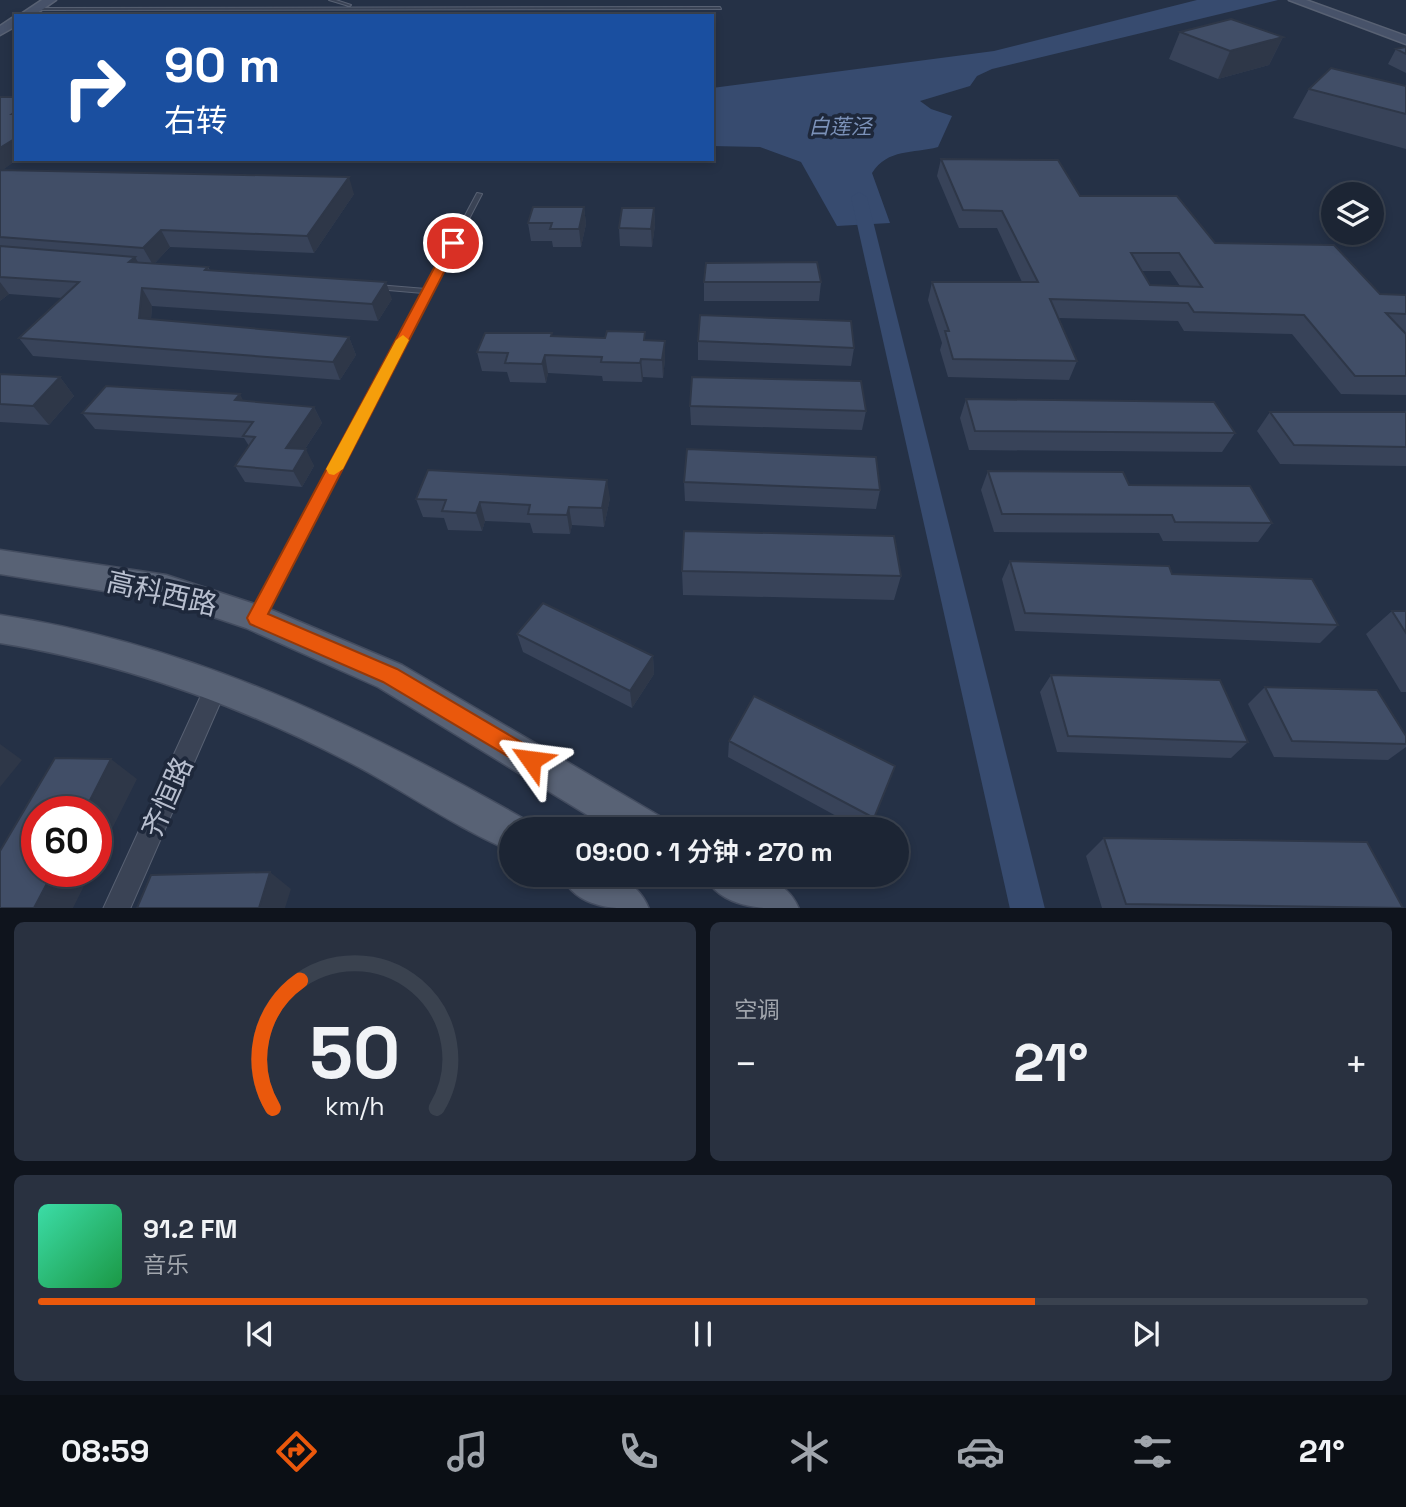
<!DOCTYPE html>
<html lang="zh">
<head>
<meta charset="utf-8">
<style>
	body { margin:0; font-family:"Space Grotesk","Noto Sans SC",sans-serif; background:#293140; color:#f1f3f6; height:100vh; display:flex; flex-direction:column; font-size:26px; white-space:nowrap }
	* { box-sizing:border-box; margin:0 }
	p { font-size:23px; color:#a0a5ac }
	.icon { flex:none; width:38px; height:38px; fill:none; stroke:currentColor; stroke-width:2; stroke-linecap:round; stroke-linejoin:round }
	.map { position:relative; height:908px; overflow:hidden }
	.side { display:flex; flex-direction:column; gap:14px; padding:14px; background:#0f141d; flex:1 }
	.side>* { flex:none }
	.top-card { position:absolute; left:14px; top:14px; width:700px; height:147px; border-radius:0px; box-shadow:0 4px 10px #0003,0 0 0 2px #3a424f; background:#1a4fa0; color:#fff; overflow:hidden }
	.fabs { position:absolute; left:1321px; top:182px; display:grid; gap:14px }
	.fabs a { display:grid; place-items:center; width:63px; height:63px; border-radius:50%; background:#1c2534; box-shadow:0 4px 10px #0003,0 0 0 2px #3a424f; font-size:35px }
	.speed { position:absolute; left:21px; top:796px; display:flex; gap:14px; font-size:35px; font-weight:700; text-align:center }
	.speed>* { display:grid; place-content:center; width:91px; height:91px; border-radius:50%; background:#1c2534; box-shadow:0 4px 10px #0003,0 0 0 2px #3a424f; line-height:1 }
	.speed .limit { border:10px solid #d22; background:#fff; color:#111 }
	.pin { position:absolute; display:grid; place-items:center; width:60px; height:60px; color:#fff; margin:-30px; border:4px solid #fff; border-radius:50%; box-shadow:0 2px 7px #0007 }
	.me { position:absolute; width:77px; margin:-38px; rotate:301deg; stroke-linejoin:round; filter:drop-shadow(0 0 5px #0008) }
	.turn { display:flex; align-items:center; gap:24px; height:147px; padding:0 35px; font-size:32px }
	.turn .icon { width:91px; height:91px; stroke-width:2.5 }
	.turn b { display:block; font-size:49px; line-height:60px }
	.big { font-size:52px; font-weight:600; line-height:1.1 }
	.side .card { flex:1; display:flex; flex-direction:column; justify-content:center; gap:10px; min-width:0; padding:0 24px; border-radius:10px; background:#293140 }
	.side .dial { align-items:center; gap:0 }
	.dial svg { height:182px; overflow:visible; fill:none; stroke:#3a424f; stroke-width:7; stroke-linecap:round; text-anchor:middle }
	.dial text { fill:#f1f3f6; stroke:none }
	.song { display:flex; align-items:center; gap:21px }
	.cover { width:84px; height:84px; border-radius:10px; background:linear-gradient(135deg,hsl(160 70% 55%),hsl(140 70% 35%)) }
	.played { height:7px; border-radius:4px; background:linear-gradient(90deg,#ea580c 75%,#3a424f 75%) }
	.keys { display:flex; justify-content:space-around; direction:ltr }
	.heat { display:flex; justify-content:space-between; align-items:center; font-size:38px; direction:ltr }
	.side .tiles { flex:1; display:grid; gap:14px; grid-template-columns:1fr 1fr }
	.card:last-child { grid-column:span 2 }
	.trip { position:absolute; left:499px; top:817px; width:410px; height:70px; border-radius:35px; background:#1c2534; box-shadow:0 4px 10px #0003,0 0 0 2px #3a424f; font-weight:600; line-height:70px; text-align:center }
	.tabs { display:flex; height:112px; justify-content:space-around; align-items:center; background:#0b0f15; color:#a0a5ac }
	.tabs .icon { width:49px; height:49px }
	.tabs .selected { color:#ea580c }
	.tabs b { font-size:32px; color:#f1f3f6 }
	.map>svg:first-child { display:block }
</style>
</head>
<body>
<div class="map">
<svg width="1406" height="909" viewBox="0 0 1406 909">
	<rect width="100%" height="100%" fill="#253146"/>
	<path fill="#374b6f" d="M1197 0H1278L992 69 977 76 970 86 920 101 931 109 952 116 938 147C913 154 888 148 872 173L890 223 837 226 801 162 760 147 712 146V88L994 51Z"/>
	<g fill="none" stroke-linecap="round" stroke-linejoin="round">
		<path fill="#374b6f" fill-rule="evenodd" d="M859 192 867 197 1045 909H1010L851 197Z"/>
		<g stroke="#586173" stroke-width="2">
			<path id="lane" d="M329 0H336L351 5 349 6Z
				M720 7 721 9 35 10 33 9 35 8Z
				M477 193 482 194 261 619 257 620 253 619 252 616 253 613 423 293 377 289 373 287 377 285 426 289Z"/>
		</g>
		<g stroke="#586173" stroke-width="2">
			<path id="street" d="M217 675 225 678 228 685 130 909H103L209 678Z"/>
		</g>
		<g stroke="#586173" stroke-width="3">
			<path id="secondary" d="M42 0H56L33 16H18Z
				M1289 0H1306L1406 36V44Z
				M12 18H16V26L0 35V26Z"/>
		</g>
		<g stroke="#434c5f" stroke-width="3">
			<path id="primary" d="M0 550 166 575 267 608 402 665 661 817 667 830H612L378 687 246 628 166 601 0 574Z
				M0 615C190 644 359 725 524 819L529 830H511V851C454 827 402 789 347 761 236 704 123 663 0 643Z
				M561 875C597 875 633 869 649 909 614 909 577 909 561 875Z
				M704 875C740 875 783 870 799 909 763 909 721 909 704 875Z"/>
		</g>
		<use href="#lane" fill="#3a4355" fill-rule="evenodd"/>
		<use href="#street" fill="#3a4355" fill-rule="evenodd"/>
		<use href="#secondary" fill="#475269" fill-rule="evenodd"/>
		<use href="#primary" fill="#586275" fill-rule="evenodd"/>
	</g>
	<path fill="#384359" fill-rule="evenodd" d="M1180 32 1283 37 1269 65 1218 79 1169 59Z
		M1406 47V73L1388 64 1396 49Z
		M1406 86V149L1293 118 1309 89Z
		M0 97 18 159 2 170 354 194 314 253 170 247 154 264 208 267 210 270 392 299 378 321 152 306 151 319 349 337 356 355 340 380 33 356 19 338 62 298 9 294 0 301Z
		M941 159 1080 196 1215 243 1380 294 1406 295V333H1405L1406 334V395L1341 394 1292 334 1184 331 1178 321 1059 318 1077 361 1069 380 948 377 940 350 942 343 928 300 932 282H1022L997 228H959L937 176ZM1141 271H1170L1180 286 1150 285Z
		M584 207 586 224 581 247H553L552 241H531L528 223Z
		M654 208 655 225 652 247 620 246 619 228Z
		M704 282H821L819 301H704Z
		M645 332V340L665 359 663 378 643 377 642 382 603 381 602 376 548 373 546 383 510 382 507 372 482 371 477 352 552 333V336L605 338Z
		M698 341 854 348 851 366 698 360Z
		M0 374 60 377 74 396 49 425 0 422Z
		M966 399 1235 433 1222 452 969 450 960 418Z
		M244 401 314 407 322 423 305 449 314 466 302 487 245 482 235 466 249 446 244 438 95 429 82 413Z
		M690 406 866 411 862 430 691 425Z
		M1270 412H1406V466L1280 464 1257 431Z
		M988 471 1129 485 1272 523 1258 542 1163 541 1159 533 994 532 981 490Z
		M684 482 880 490 876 509 685 501Z
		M610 498 604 527 572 525 570 534 533 533 530 523 485 521 482 531 448 530 444 518 423 517 416 499Z
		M1010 561 1172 574 1338 625 1320 643 1015 631 1002 579Z
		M682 571 901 576 894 600 683 595Z
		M1392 611H1406V692H1401L1366 634Z
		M517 634 653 656 654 674 632 708 523 652Z
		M1051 675 1248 742 1231 758 1057 752 1040 692Z
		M1265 687 1406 736V747L1388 760 1274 757 1248 704Z
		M729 741 895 766 869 830H862L728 757Z
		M1104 838 1403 908H1102L1086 856Z"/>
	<path fill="#2e3748" d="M1283 37 1269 65 1218 79 1230 51Z
		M16 138V159H18L0 172V148Z
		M349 177 354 194 314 253 307 236Z
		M584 207 586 224 581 247 579 229Z
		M654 208 655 225 652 247 651 229Z
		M161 230 170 247 153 265 143 248Z
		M135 257 145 274 129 262Z
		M0 282 9 294 0 301Z
		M386 282 392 299 378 321 372 304Z
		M142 288 152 306 150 336 139 318Z
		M349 337 356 355 340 380 333 362Z
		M665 341V359L663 378 662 360Z
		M545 355 548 373 546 383 542 364Z
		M641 359 643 377 642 382 640 363Z
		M60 377 74 396 49 425 33 406Z
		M240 394 248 410 235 400Z
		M314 407 322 423 295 464 286 448Z
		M306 449 314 466 302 487 293 471Z
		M607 480 610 498 604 527 602 508Z
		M480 502 485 521 482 531 476 513Z
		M569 507 572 525 570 534 567 515Z
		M653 656 654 674 632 708 630 691Z
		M0 744 22 760 0 787Z
		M111 759 137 779 96 861V812H84Z
		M53 872H91L73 908H34Z
		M270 872 291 889 285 908H259Z"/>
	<path fill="#414e67" stroke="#2e3748" stroke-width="2" fill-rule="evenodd" d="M1231 19 1283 37 1230 51 1180 32Z
		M1406 47V54L1396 49Z
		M1331 68 1406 86V114L1309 89Z
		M0 97H16V111L12 114H16V138L0 148Z
		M941 159 1058 160 1080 196H1177L1215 243 1334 245 1380 294 1406 295V314L1386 313 1406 334V376H1355L1304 315 1194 312 1188 303 1050 299 1077 361 953 359 945 331H949L932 282H1038L1002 211 963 210ZM1131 253H1179L1202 287 1150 285Z
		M0 170 349 177 307 236 161 230 143 248 0 237Z
		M533 207H584L579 229H550L552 223H528Z
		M622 208H654L651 229 619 228Z
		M0 246 135 257 129 262 208 267 205 270 386 282 372 304 142 288 139 318 349 337 333 362 19 338 79 282 0 277Z
		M817 262 821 282H704L706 263Z
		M700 315 851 321 854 348 698 341Z
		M607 331 645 332 644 340 665 341 662 360 641 359 640 363 601 362 602 357 545 355 542 364 505 363 508 353 477 352 485 333H552L551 336 605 338Z
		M0 374 60 377 33 406 0 404Z
		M692 377 861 381 866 411 690 406Z
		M106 386 240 394 235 400 314 407 286 448 306 449 293 471 235 466 255 437 243 436 253 422 82 413Z
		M966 399 1214 402 1235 433 975 431Z
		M1270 412H1406V447L1294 445Z
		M687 449 876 457 880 490 684 482Z
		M428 470 607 480 602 508 569 507 567 515 528 514 530 505 480 502 476 513 442 511 446 500 416 499Z
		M988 471 1123 472 1129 485 1250 486 1272 523 1175 522 1172 515 1002 514Z
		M684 531 894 536 901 576 682 571Z
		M1010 561 1169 566 1172 574 1312 579 1338 625 1025 613Z
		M543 603 653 656 630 691 517 634Z
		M1392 611H1406V633Z
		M1051 675 1220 680 1248 742 1068 736Z
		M1265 687 1377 690 1406 736V744L1292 741Z
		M754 696 895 766 874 818 729 741Z
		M55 758 111 759 84 812H37V872H53L34 908H0V851Z
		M1104 838 1367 842 1403 908 1126 904Z
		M270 872 259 908H137L151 875Z"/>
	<path fill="#ea580c" stroke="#983908" stroke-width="2" d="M449 240 459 243 268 614 397 669 538 752 541 760 538 767 531 770 383 682 250 624 247 618Z"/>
	<path fill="#f59e0b" d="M403 335 409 340 343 469 334 475 329 474 326 469 396 340Z"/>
	<g text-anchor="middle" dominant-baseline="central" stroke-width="7" stroke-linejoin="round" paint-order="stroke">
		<g font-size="21" font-style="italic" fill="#7c92b9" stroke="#1e283b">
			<text x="840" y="126">白莲泾</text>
		</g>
		<g font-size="28" fill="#b8bfcf" stroke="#1e283b">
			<text transform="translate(162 593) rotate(13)">高科西路</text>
			<text transform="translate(167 797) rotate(-66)">齐恒路</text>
		</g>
	</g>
</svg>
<div class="fabs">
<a><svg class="icon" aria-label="layers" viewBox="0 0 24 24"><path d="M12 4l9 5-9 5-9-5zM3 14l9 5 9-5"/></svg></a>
</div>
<div class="speed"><div class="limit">60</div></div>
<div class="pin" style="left:453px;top:243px;background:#d93025"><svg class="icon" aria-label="arrive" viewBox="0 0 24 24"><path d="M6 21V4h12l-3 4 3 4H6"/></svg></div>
<svg class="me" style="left:531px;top:760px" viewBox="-20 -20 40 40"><path d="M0-17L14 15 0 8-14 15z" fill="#ea580c" stroke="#fff" stroke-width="4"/></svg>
<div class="trip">09:00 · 1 分钟 · 270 m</div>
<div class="top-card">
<div class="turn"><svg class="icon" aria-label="right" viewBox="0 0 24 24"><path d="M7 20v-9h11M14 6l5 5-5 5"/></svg><div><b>90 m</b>右转</div></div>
</div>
</div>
<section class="side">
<div class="tiles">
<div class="card dial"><svg viewBox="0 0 100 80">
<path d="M14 69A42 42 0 1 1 86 69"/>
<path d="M14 69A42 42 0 0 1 26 13" stroke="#ea580c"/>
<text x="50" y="56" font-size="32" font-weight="700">50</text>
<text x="50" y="72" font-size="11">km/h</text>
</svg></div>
<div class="card"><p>空调</p>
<div class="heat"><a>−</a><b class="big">21°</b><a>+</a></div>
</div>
<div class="card">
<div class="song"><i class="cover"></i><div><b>91.2 FM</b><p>音乐</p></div></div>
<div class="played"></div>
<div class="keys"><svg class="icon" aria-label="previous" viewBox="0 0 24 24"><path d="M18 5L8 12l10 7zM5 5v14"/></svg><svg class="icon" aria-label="pause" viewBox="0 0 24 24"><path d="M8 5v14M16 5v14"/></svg><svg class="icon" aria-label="next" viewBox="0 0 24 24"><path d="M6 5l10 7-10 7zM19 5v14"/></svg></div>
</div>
</div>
</section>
<nav class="tabs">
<b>08:59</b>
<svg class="icon selected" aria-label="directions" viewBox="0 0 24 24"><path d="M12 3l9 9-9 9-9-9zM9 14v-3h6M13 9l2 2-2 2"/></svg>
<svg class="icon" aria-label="music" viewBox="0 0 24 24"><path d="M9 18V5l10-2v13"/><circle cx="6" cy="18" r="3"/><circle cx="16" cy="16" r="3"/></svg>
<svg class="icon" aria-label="phone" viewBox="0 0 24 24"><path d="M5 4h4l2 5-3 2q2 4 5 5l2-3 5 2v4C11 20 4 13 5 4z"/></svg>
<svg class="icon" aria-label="climate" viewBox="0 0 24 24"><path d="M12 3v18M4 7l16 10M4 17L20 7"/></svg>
<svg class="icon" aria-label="car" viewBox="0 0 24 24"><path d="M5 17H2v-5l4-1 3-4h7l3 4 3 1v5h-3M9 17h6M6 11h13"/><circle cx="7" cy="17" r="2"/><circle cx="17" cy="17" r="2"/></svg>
<svg class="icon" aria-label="filters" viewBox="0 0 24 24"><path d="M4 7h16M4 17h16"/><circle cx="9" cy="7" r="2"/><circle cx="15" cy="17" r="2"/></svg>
<b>21°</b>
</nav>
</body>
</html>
